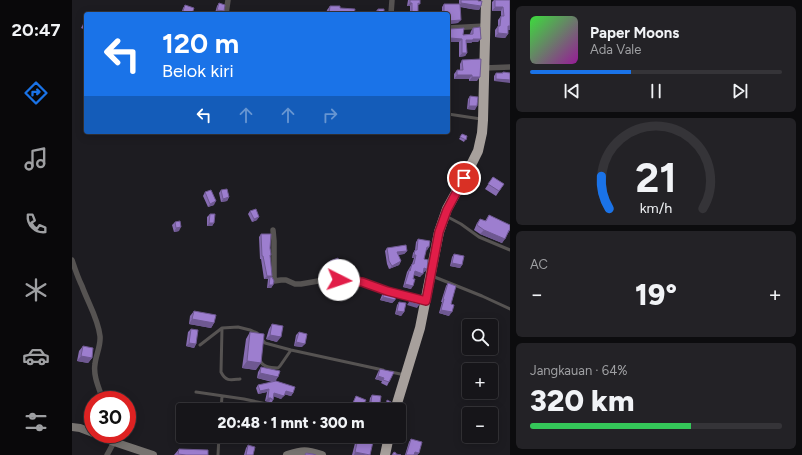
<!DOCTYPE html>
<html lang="id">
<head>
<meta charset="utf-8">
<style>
	body { margin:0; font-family:Figtree,sans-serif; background:#232226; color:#f1f3f6; height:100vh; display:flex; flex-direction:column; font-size:15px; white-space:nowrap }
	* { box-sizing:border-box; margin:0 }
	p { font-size:13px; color:#9e9fa2 }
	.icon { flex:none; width:22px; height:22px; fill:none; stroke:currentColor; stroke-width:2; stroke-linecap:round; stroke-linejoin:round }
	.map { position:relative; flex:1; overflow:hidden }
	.panel { display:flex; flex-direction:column; gap:6px; padding:6px; background:#0c0c0e; width:292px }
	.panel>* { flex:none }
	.banner { position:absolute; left:12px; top:12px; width:366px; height:122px; border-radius:4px; box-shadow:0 2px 10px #0003,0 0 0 1px #353438; background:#1a73e8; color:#fff; overflow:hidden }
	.tools { position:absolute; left:390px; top:319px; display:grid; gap:8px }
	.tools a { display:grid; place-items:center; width:36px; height:36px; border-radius:4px; background:#161519; box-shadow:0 2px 10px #0003,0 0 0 1px #353438; font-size:20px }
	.speed { position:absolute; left:12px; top:391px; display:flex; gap:8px; font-size:20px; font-weight:700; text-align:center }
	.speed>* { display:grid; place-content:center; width:52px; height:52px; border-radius:50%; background:#161519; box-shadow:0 2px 10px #0003,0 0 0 1px #353438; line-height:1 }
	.speed .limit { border:6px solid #d22; background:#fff; color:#111 }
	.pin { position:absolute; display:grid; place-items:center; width:34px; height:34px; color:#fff; margin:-17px; border:2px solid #fff; border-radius:50%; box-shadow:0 1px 4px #0007 }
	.me { position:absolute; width:44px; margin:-22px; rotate:94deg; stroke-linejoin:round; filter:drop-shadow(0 0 3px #0008) }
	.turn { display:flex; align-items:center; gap:14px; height:84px; padding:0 12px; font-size:18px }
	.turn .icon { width:52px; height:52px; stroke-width:2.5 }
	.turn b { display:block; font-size:28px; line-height:34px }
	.lanes { display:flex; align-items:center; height:38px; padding:0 12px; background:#0003; justify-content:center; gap:20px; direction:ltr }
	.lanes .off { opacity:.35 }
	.big { font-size:30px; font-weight:800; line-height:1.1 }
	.panel .tile { flex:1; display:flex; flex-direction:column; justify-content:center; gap:6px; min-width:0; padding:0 14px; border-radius:6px; background:#232226 }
	.panel .dial { align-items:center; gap:0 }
	.dial svg { height:104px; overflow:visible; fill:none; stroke:#353438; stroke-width:7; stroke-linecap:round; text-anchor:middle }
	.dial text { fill:#f1f3f6; stroke:none }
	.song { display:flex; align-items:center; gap:12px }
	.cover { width:48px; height:48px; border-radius:6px; background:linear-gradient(135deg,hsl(120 70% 55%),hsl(300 70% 35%)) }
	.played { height:4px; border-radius:2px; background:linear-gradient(90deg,#1a73e8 40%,#353438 40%) }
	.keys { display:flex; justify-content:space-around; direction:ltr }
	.heat { display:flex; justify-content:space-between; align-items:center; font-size:22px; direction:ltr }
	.charge { height:6px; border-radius:3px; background:linear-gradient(90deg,#34c759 64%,#353438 0) }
	.trip { position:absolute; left:104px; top:403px; width:230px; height:40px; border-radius:4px; background:#161519; box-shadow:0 2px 10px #0003,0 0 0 1px #353438; font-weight:800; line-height:40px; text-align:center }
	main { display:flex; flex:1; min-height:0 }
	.tab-bar { display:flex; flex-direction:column; width:72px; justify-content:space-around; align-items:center; background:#09080a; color:#9e9fa2 }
	.tab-bar .icon { width:28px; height:28px }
	.tab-bar .selected { color:#1a73e8 }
	.tab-bar b { font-size:18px; color:#f1f3f6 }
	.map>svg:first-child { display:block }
</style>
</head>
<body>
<main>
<nav class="tab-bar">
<b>20:47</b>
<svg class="icon selected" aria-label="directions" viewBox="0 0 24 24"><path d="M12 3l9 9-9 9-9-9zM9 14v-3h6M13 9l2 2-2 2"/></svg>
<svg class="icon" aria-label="music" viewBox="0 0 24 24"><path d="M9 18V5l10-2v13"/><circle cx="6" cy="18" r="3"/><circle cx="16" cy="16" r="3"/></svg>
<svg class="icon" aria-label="phone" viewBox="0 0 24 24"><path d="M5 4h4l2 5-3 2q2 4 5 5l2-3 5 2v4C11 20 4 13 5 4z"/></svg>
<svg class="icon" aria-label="climate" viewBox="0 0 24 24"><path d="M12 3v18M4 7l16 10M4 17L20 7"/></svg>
<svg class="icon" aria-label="car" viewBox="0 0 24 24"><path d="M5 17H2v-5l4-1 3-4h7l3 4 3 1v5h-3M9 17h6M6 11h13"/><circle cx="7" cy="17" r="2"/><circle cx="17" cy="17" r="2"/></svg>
<svg class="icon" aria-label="filters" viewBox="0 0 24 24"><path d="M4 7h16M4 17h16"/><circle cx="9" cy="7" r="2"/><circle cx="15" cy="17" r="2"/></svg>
</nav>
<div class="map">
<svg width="438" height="455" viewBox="0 0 438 455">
	<rect width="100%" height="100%" fill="#1d1c21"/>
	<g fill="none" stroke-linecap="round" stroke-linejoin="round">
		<path stroke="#565352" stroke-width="3" d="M376 114 409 119
			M374 216 389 224 407 237 438 250
			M360 276 410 296 438 309
			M150 328 149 372C154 382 159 380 168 379
			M128 345 150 328 166 327 178 330 185 333 193 343 219 350 311 370
			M188 360C190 367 199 368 206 368L208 366 219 350
			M319 372 333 375
			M124 392 172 399 195 404
			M149 410 150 396
			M146 455 147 436"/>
		<path stroke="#565352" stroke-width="5.5" d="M154 14 156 0
			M319 14 320 0
			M376 28 413 26
			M413 68 438 67
			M201 230 202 241V281L209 280H214L223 284H229L252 280H276L286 281 315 291 354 301
			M0 260C3 269 6 278 10 286 16 303 26 318 28 336 29 346 24 354 23 364 21 376 27 388 31 400
			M35 455 42 442"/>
		<path stroke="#777370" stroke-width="8" d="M0 427 8 428 21 433
			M24 434 42 442 81 455
			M215 455C231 450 234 450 250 455"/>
		<path stroke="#a7a09c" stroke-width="10" d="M323 410 348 328 367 232 375 209 397 169 406 151 410 133 411 120 414 0
			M313 455 317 436"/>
	</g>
	<path fill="#876cb2" d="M336 0H348V4L346 5V14H338V6H335Z
		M387 0H406V1L409 6 407 10 399 9 388 7 386 23 376 24V14H370V7L372 4H387Z
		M422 0H438V30H436V34L433 38 423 37V30L426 26V20L429 16V11H420V2Z
		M147 3 150 14 143 13 145 6Z
		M113 5 120 14H109L111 8Z
		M258 6 268 8 282 14H254L255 10Z
		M306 9 312 14H303V12Z
		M14 19V30L9 28Z
		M376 28 391 35 398 34 399 31 401 28 406 42H400L399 43H394L395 53 393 56 387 57V42H376Z
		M390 60 405 81H397V79H382V74L385 70H388V64Z
		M431 72 438 73 422 81V76L424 73H430Z
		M398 96 403 110 395 109 396 99Z
		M390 134 395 136 392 142 387 139Z
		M421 177 432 184 424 196 413 189Z
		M149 190 157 197 155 201 149 202 147 193Z
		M133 192 142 205 136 207 131 196Z
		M178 211 185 220 180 222 176 214Z
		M138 214 142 223 140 226H135V217Z
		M417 215 438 230 430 243 408 234 402 230 405 223 408 219 413 221Z
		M103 222 107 231 102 232 100 225Z
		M189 234 198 248 199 255 198 256 200 276 199 277 201 285 199 288H195L196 279H192L189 259H188L187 237Z
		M346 239 357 247 355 250H354L352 259 353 272 351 271 348 277 342 275 339 289 331 287 335 272 338 267 340 264 342 258H340L341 253 343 250 344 242Z
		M315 248 335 251 332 254 326 255 329 261 327 265 317 269 315 264 313 251Z
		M382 254 390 265 388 268 378 266 380 257Z
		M258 261 268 274 259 276 255 264Z
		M256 283 267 293 265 296 257 298 254 286Z
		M376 283 379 304 377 316 367 313 370 302H369L374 286Z
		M312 292 323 300 320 303 308 300 310 295Z
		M327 302 332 312 329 316 323 314 325 305Z
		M122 311 142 323 139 328 117 324 118 316Z
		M200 324 205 342 194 339 197 329Z
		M119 329 124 344 122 348 114 346 116 332Z
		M178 332 184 370 170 368 174 339Z
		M227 332 230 347 222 346 224 335Z
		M11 346 20 358 16 363 5 361 7 351Z
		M189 367 204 381 221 393 219 396 212 394 209 399 202 396 201 400 199 404 197 402 193 401 195 392 186 394 184 388 186 385 200 382 185 378 186 372Z
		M308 369 317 382 315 386 309 383 310 381 303 379 306 372Z
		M300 395 307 410H296L298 398Z
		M284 396 290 407 288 410 279 406Z
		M275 436H293L292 440 298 455H280L283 443 274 440Z
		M339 439 347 453 345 455H333L337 442Z
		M176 445 181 455H172L174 448Z
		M107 449 136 455H102Z"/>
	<path fill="#6e5891" d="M338 3H340L338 6H335Z
		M389 3 409 6 407 10 399 9 386 6Z
		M423 7H431L429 11H420Z
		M145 10 152 11 150 14 143 13Z
		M389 20 386 23 376 24V21Z
		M436 26H438V30H433Z
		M426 33 436 34 433 38 423 37Z
		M378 38 390 39 387 42H376Z
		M401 39H409L406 42H400L399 43H392L394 40Z
		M390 53H395L393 56 387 57Z
		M385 75H400L397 79H382Z
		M400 77H408L405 81H397Z
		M424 79 438 80V83L422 81Z
		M397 106H405L403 110 395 109Z
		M157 197 155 201 149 202 151 199Z
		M144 201 142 205 136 207 138 204Z
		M187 217 185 220 180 222 182 219Z
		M137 223H142L140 226H135Z
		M109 227 107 231 102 232 104 228Z
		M412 230 433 239 430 243 408 234Z
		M355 247H357L355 250H352Z
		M335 251 332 254 323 255 325 252Z
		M342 255H344L342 258H340Z
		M329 261 327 265 317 269 320 266Z
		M380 263 390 265 388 268 378 266Z
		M352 268 355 269 353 272 350 271Z
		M270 271 268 274 259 276 262 273Z
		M343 271 351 274 348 277 340 274Z
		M195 276H200L198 279V277L196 279H192Z
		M333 284 341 286 339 289 331 287Z
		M197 285H201L199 288H195Z
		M267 293 265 296 257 298 260 295Z
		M311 297 323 300 320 303 308 300Z
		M337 302 347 305 345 308 335 305Z
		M369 310 380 312 377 316 367 313Z
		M325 311 332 312 329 316 323 314Z
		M120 319 142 323 139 328 117 324Z
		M198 335 209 337 205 342 194 339Z
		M224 342 233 344 230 347 222 346Z
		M117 343 124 344 122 348 114 346Z
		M9 356 20 358 16 363 5 361Z
		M175 361 189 363 184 370 170 368Z
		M188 373 206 377 203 382 185 378Z
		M306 376 312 378 310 381 303 379Z
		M197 389 195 392 186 394 188 391Z
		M214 391 221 393 219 396 211 394Z
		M202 393 212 396 209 399 200 396Z
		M196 398H199L197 402 193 401Z
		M314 406 318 407 317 409 312 407Z
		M277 436H279L286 438 283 443 274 440Z
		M283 452 296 455H282Z
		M343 452 347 453 345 455H341Z"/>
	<path fill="#9d7ecf" stroke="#6e5891" d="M338 0H348V4L346 3V14H340V3H338Z
		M389 0H406V1H410L409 6 402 5 389 3Z
		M423 0H438V26H436V34L426 33V26H428L429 16H432L431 7H423Z
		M147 3 153 5 152 11 145 10Z
		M372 4H388L389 20 376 21V14H372Z
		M113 5 122 8 120 14H110Z
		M258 6H268V8L283 9 282 14H257Z
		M306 9H312V14H306Z
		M14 20V27L11 25Z
		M408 27 409 39H401V40H394L395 53H390V39L378 38V31H376V28L378 29 392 28 391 35 401 34V28Z
		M409 59 408 77H400V75H385V70H391L390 60Z
		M431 72 438 73V80L424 79V73H431Z
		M398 96 406 97 405 106H397Z
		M390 134 395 136 394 140 388 137Z
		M421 177 432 184 427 191 416 184Z
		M155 189 157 197 151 199 149 190Z
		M139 190 144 201 138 204 133 192Z
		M184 209 187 217 182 219 178 211Z
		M138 214H143L142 223H137Z
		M417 215 438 225V230H437L433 239 412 230 405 225 408 219 414 221Z
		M108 221 109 227 104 228 103 222Z
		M189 234H199L198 248 199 255H198L200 276H195L191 256H190Z
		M346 239 358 241 357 247H355L352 259 356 260 355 269 352 268 351 274 343 271 341 279H343L341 286 333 284 338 268V271L340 264H342L344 255H342L343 250H345Z
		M334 245 335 251 325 252 329 261 320 266 317 261 315 248Z
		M382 254 392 256 390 265 380 263Z
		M266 258 270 271 262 273 258 261Z
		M198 277H200L202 281 201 285H197Z
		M264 281 267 293 260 295 256 283Z
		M376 283 384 286 379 304 382 305 380 312 369 310 372 299H371Z
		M312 292 324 295 323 300 311 297Z
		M339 298 348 300 347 305 337 302Z
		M327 302 334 303 332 312 325 311Z
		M122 311 144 315 142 323 120 319Z
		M200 324 211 326 209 337 198 335Z
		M119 329 126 330 124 344 117 343Z
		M178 332 192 334V335L189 363 175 361Z
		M227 332 235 334 233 344 224 342Z
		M11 346 21 348 20 358 9 356Z
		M189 367 208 371 206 377 188 373Z
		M308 369 322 372 317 382 311 380 312 378 306 376Z
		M204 381 223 387 221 393 214 391 212 396 202 393 201 400H200L199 398H196L197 389 188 391 186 385Z
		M300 395 309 396 307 410 298 409Z
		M284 396 294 400 290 407 281 403Z
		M315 400 319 402 318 407 314 406Z
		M279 436H293L292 440 301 442 298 455 283 452 286 438Z
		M339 439 350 442 347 453 343 452 342 455H334Z
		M176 445 183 447 181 455H174Z
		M107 449 136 450V455H114L106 454Z
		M322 452 324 453V454L329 455H320Z
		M234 453 241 454 244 455H233Z"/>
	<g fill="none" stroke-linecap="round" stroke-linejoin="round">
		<g stroke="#92132f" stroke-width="10">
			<path id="route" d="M267 280 290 282 315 291 354 301 367 232 375 210 392 178"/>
		</g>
		<use href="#route" stroke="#e11d48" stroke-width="7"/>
	</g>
</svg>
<div class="tools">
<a><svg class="icon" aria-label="search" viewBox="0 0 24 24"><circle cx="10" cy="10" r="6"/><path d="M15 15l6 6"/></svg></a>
<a>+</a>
<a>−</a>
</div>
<div class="speed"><div class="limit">30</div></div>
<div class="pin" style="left:392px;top:178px;background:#d93025"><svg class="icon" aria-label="arrive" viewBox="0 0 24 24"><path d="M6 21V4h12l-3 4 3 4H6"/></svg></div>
<svg class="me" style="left:267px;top:280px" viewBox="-20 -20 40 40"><circle r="19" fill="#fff"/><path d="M0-13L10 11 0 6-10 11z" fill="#e11d48"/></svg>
<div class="trip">20:48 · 1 mnt · 300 m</div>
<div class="banner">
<div class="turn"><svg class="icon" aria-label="left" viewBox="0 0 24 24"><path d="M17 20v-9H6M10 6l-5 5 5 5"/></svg><div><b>120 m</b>Belok kiri</div></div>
<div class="lanes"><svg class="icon" aria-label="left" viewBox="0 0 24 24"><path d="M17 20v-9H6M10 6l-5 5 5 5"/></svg><svg class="icon off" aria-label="ahead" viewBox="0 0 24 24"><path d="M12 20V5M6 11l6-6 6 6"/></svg><svg class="icon off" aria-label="ahead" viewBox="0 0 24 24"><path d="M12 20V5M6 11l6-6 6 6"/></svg><svg class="icon off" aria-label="right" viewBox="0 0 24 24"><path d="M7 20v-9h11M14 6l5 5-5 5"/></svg></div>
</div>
</div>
<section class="panel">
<div class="tile">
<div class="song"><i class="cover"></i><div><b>Paper Moons</b><p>Ada Vale</p></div></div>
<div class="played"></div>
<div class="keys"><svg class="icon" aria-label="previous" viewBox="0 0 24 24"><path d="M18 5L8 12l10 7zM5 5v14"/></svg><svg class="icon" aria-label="pause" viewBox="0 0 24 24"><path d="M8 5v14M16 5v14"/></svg><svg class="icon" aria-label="next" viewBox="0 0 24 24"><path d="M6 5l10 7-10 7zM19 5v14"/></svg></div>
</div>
<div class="tile dial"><svg viewBox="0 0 100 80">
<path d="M14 69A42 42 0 1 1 86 69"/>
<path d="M14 69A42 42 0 0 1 8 44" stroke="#1a73e8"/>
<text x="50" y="56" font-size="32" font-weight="700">21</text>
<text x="50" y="72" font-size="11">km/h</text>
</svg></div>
<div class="tile"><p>AC</p>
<div class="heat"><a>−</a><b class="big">19°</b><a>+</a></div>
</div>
<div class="tile"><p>Jangkauan · 64%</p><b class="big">320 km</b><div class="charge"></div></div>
</section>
</main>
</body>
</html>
